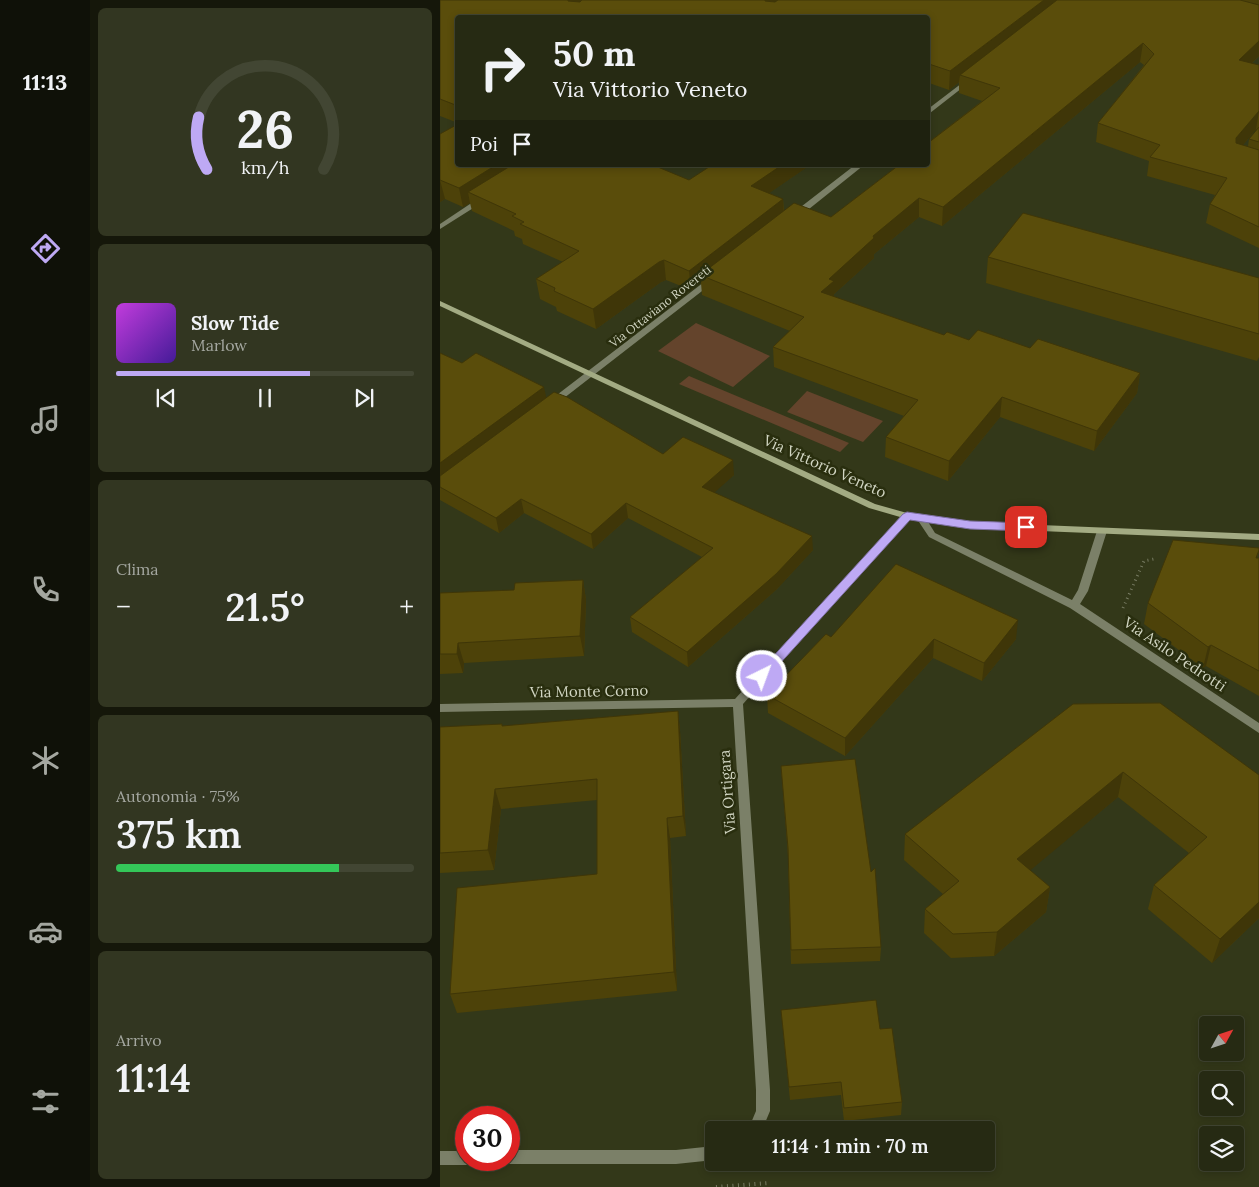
<!DOCTYPE html>
<html lang="it">
<head>
<meta charset="utf-8">
<style>
	body { margin:0; font-family:Lora,serif; background:#323621; color:#f1f3f6; height:100vh; display:flex; flex-direction:column; font-size:19px; white-space:nowrap }
	* { box-sizing:border-box; margin:0 }
	p { font-size:16px; color:#a4a7a0 }
	.icon { flex:none; width:28px; height:28px; fill:none; stroke:currentColor; stroke-width:2; stroke-linecap:round; stroke-linejoin:round }
	.map { position:relative; flex:1; overflow:hidden }
	.side { display:flex; flex-direction:column; gap:8px; padding:8px; background:#15170a; width:350px }
	.side>* { flex:none }
	.guide { position:absolute; left:15px; top:15px; width:475px; height:152px; border-radius:5px; box-shadow:0 2px 8px #0003,0 0 0 1px #424633; background:#262a13; color:#f1f3f6; overflow:hidden }
	.needle { width:32px; rotate:50deg }
	.fabs { position:absolute; left:759px; top:1016px; display:grid; gap:10px }
	.fabs a { display:grid; place-items:center; width:45px; height:45px; border-radius:5px; background:#262a13; box-shadow:0 2px 8px #0003,0 0 0 1px #424633; font-size:25px }
	.speed { position:absolute; left:15px; top:1106px; display:flex; gap:10px; font-size:25px; font-weight:700; text-align:center }
	.speed>* { display:grid; place-content:center; width:65px; height:65px; border-radius:50%; background:#262a13; box-shadow:0 2px 8px #0003,0 0 0 1px #424633; line-height:1 }
	.speed .limit { border:8px solid #d22; background:#fff; color:#111 }
	.pin { position:absolute; display:grid; place-items:center; width:42px; height:42px; color:#fff; margin:-21px; border-radius:10px; box-shadow:0 2px 8px #0006 }
	.me { position:absolute; width:55px; margin:-28px; rotate:42deg; stroke-linejoin:round; filter:drop-shadow(0 0 4px #0008) }
	.turn { display:flex; align-items:center; gap:18px; height:105px; padding:0 15px; font-size:22px }
	.turn .icon { width:65px; height:65px; stroke-width:2.5 }
	.turn b { display:block; font-size:35px; line-height:42px }
	.then { display:flex; align-items:center; height:48px; padding:0 15px; background:#0003; gap:10px; font-size:19px }
	.big { font-size:38px; font-weight:600; line-height:1.1 }
	.side .widget { flex:1; display:flex; flex-direction:column; justify-content:center; gap:8px; min-width:0; padding:0 18px; border-radius:8px; background:#323621 }
	.side .dial { align-items:center; gap:0 }
	.dial svg { height:130px; overflow:visible; fill:none; stroke:#424633; stroke-width:7; stroke-linecap:round; text-anchor:middle }
	.dial text { fill:#f1f3f6; stroke:none }
	.song { display:flex; align-items:center; gap:15px }
	.cover { width:60px; height:60px; border-radius:8px; background:linear-gradient(135deg,hsl(290 70% 55%),hsl(260 70% 35%)) }
	.played { height:5px; border-radius:2px; background:linear-gradient(90deg,#bea9f4 65%,#424633 65%) }
	.keys { display:flex; justify-content:space-around; direction:ltr }
	.heat { display:flex; justify-content:space-between; align-items:center; font-size:28px; direction:ltr }
	.charge { height:8px; border-radius:4px; background:linear-gradient(90deg,#34c759 75%,#424633 0) }
	.trip { position:absolute; left:265px; top:1121px; width:290px; height:50px; border-radius:5px; background:#262a13; box-shadow:0 2px 8px #0003,0 0 0 1px #424633; font-weight:600; line-height:50px; text-align:center }
	main { display:flex; flex:1; min-height:0 }
	.tab-bar { display:flex; flex-direction:column; width:90px; justify-content:space-around; align-items:center; background:#0f1108; color:#a4a7a0 }
	.tab-bar .icon { width:35px; height:35px }
	.tab-bar .active { color:#bea9f4 }
	.tab-bar b { font-size:22px; color:#f1f3f6 }
	.map>svg:first-child { display:block }
</style>
</head>
<body>
<main>
<nav class="tab-bar">
<b>11:13</b>
<svg class="icon active" aria-label="directions" viewBox="0 0 24 24"><path d="M12 3l9 9-9 9-9-9zM9 14v-3h6M13 9l2 2-2 2"/></svg>
<svg class="icon" aria-label="music" viewBox="0 0 24 24"><path d="M9 18V5l10-2v13"/><circle cx="6" cy="18" r="3"/><circle cx="16" cy="16" r="3"/></svg>
<svg class="icon" aria-label="phone" viewBox="0 0 24 24"><path d="M5 4h4l2 5-3 2q2 4 5 5l2-3 5 2v4C11 20 4 13 5 4z"/></svg>
<svg class="icon" aria-label="climate" viewBox="0 0 24 24"><path d="M12 3v18M4 7l16 10M4 17L20 7"/></svg>
<svg class="icon" aria-label="car" viewBox="0 0 24 24"><path d="M5 17H2v-5l4-1 3-4h7l3 4 3 1v5h-3M9 17h6M6 11h13"/><circle cx="7" cy="17" r="2"/><circle cx="17" cy="17" r="2"/></svg>
<svg class="icon" aria-label="filters" viewBox="0 0 24 24"><path d="M4 7h16M4 17h16"/><circle cx="9" cy="7" r="2"/><circle cx="15" cy="17" r="2"/></svg>
</nav>
<section class="side">
<div class="widget dial"><svg viewBox="0 0 100 80">
<path d="M14 69A42 42 0 1 1 86 69"/>
<path d="M14 69A42 42 0 0 1 9 37" stroke="#bea9f4"/>
<text x="50" y="56" font-size="32" font-weight="700">26</text>
<text x="50" y="72" font-size="11">km/h</text>
</svg></div>
<div class="widget">
<div class="song"><i class="cover"></i><div><b>Slow Tide</b><p>Marlow</p></div></div>
<div class="played"></div>
<div class="keys"><svg class="icon" aria-label="previous" viewBox="0 0 24 24"><path d="M18 5L8 12l10 7zM5 5v14"/></svg><svg class="icon" aria-label="pause" viewBox="0 0 24 24"><path d="M8 5v14M16 5v14"/></svg><svg class="icon" aria-label="next" viewBox="0 0 24 24"><path d="M6 5l10 7-10 7zM19 5v14"/></svg></div>
</div>
<div class="widget"><p>Clima</p>
<div class="heat"><a>−</a><b class="big">21.5°</b><a>+</a></div>
</div>
<div class="widget"><p>Autonomia · 75%</p><b class="big">375 km</b><div class="charge"></div></div>
<div class="widget"><p>Arrivo</p><b class="big">11:14</b></div>
</section>
<div class="map">
<svg width="819" height="1187" viewBox="0 0 819 1187">
	<rect width="100%" height="100%" fill="#333819"/>
	<path fill="#64442c" d="M256 323 330 356 293 387 218 351Z
		M249 376 409 443 400 452 239 384Z
		M367 391 443 421 423 442 347 412Z"/>
	<g fill="none" stroke-linecap="round" stroke-linejoin="round">
		<path stroke="#777b62" stroke-width="3" stroke-dasharray="1 4" stroke-linecap="butt" d="M683 608 704 561 714 559"/>
		<path stroke="#777b62" stroke-width="4" stroke-dasharray="1 4.5" stroke-linecap="butt" d="M276 1187 329 1183"/>
		<path fill="#7b8068" fill-rule="evenodd" d="M526 80 531 81 490 113 488 114V109Z
			M415 165H424L359 217H353V213Z
			M39 198H42L46 200 0 229V224Z
			M268 279H274L275 281 115 405H109L108 403 109 401Z
			M467 513 472 516 470 518 303 704 330 1090V1111L322 1130H308L316 1111V1090L293 707 0 712V704L295 699 464 514Z
			M482 516 485 517 495 533 632 600 638 590 657 531 662 528 665 529 667 531 648 591 640 604 819 723V733L630 608 489 537 477 519Z
			M274 1146V1160L236 1164H69L63 1160H69V1150H236Z
			M0 1151H26V1160H32L31 1163 26 1165H0Z"/>
		<path fill="#a3ab83" fill-rule="evenodd" d="M0 301 435 504 467 513 529 522 819 534V540L529 528 467 519 429 508 0 306Z"/>
	</g>
	<path fill="#4d4209" fill-rule="evenodd" d="M0 0H819V56L812 63 819 65V248L766 223 770 204 775 195 707 176 709 161 656 142 658 123 704 65 700 62 502 226 479 217 434 254V258L394 294V297L504 335 529 340 590 348 700 373 697 393 654 451 560 417 508 481 445 457 446 437 464 416 334 367 333 347 350 331 262 295 261 283 251 290 226 280 221 282 156 329 117 311 116 307 100 299 96 279 123 262 83 244 82 239 75 236 74 231 32 211 30 203 23 207 5 199 0 202V134L18 165 249 180 370 165 329 193 343 199 344 210 391 217 542 101 519 93V82L509 90 489 83 18 18V123L0 116ZM816 129H817L809 139 808 146 803 145Z
		M548 257 819 278V357L817 361 546 283Z
		M0 353 22 363 106 398 223 454 294 475 274 492 373 550 337 589 248 667 192 632 190 617 262 557 188 518 153 549 84 513 59 533 0 500Z
		M819 551 817 558H819V696L766 666 763 668 704 624 708 603Z
		M143 580 146 600 144 656 24 663 23 673 0 674V593L74 590Z
		M391 637 576 639 542 681 493 658 405 756 328 713 327 695Z
		M720 703 819 918 772 963 708 909 714 885 749 853 678 797 590 870 610 887 606 912 554 956 511 958 484 933 485 909 503 894 464 860 465 834Z
		M238 711 240 731 246 836 230 838 237 991 17 1013 10 994 157 874V800L61 809 54 870 0 873V727L63 726Z
		M341 766 441 947 440 961 351 964 348 856Z
		M341 1010 440 1029 462 1102 461 1115 404 1121 401 1095 350 1100Z"/>
	<path fill="#3f3608" d="M128 0H158L131 16Z
		M325 0H351L326 16Z
		M604 0H625L520 75 519 82 509 90 510 71Z
		M819 41V56L796 78 799 60Z
		M703 43 700 62 502 226 503 207Z
		M489 64V83L488 84V66Z
		M819 111 816 129 793 157 796 138Z
		M56 165H90L28 192 30 203 23 207 19 188Z
		M342 165H370L312 205 311 186Z
		M0 180 5 199 0 202Z
		M479 198V217L434 254V258L394 294V300L381 292 389 279 433 236Z
		M343 199 344 218 260 275 261 283 251 290 249 271Z
		M224 260 226 280 221 282 156 329 153 309 219 262Z
		M700 373 697 393 654 451 657 431Z
		M104 387 107 401 0 481V463Z
		M562 397 560 417 508 481 509 461Z
		M293 460 294 475 264 502 262 487Z
		M81 499 84 513 59 533 56 518Z
		M186 503 188 518 153 549 151 534Z
		M372 536 373 550 337 589 248 667 247 652Z
		M143 580 146 600 144 656 140 636Z
		M578 620 576 639 542 681 544 663Z
		M494 639 493 658 405 756V738Z
		M18 643 24 663 23 673 17 654Z
		M771 645 766 666 763 668 768 647Z
		M238 711 240 731 246 836 243 816Z
		M683 772 678 797 574 884 577 859Z
		M55 789 61 809 54 870 48 850Z
		M227 818 230 838 237 991 234 972Z
		M610 887 606 912 554 956 557 932Z
		M819 902V918L772 963 780 939Z"/>
	<path fill="#5a4d0b" stroke="#3f3608" d="M0 0H128V1L140 2 142 0H325V1L335 2 338 0H604L510 71 489 64 488 66V18H18V106L0 99Z
		M617 0H800L819 5V41L799 60 819 65V111L796 138V143L819 150V227L770 204 787 178 710 157 720 145 658 123 714 54 703 43 503 207 479 198 433 236 434 238 389 279 394 281 381 292 504 335 507 332 529 340 538 330 590 348 598 339 700 373 657 431 562 397 509 461 446 437 478 400 333 347 364 317 260 275 354 203 391 217 459 165H488V143L560 88 520 75Z
		M18 124V165H56L19 188 0 180V134Z
		M819 127V142L809 139Z
		M72 165H213L249 180 272 165H342L311 186 343 199 249 271 224 260 219 262 153 309 114 291 115 288 96 279 139 251 80 224 84 222 72 216 76 214 28 192Z
		M583 213 819 278V334L548 257Z
		M0 353 22 363 36 353 104 387 0 463Z
		M114 392 127 397 223 454 243 437 293 460 262 487 372 536 336 574 247 652 190 617 273 548 186 503 151 534 81 499 56 518 0 487V476Z
		M733 540 819 548V550L816 558H819V671L771 645 768 647 708 603Z
		M456 564 578 620 544 663 494 639 405 738 327 695 386 634 391 637Z
		M143 580 140 636 18 643 17 654H0V593L74 590 75 583Z
		M720 703 819 775V902L780 939 714 885 767 837 683 772 577 859 610 887 557 932 513 934 485 909 519 881 465 834 633 704Z
		M238 711 243 816 227 818 234 972 10 994 17 888 157 874V779L55 789 48 850 0 853V727L62 724V726Z
		M415 759 431 872 435 868 441 947 351 950 348 848 341 766Z
		M436 1000 440 1029 452 1028 462 1102 404 1108 401 1082 349 1087 341 1010Z"/>
	<path fill="#bea9f4" stroke="#7c6e9f" d="M467 512 530 521 586 523 592 527 586 531 530 529 470 520 326 679H318L316 676 318 673 463 514Z"/>
	<g text-anchor="middle" dominant-baseline="central" stroke-width="5" stroke-linejoin="round" paint-order="stroke">
		<g font-size="12" fill="#d1d5c2" stroke="#292e0e">
			<text transform="translate(220 306) rotate(-38)">Via Ottaviano Rovereti</text>
		</g>
		<g font-size="15" fill="#d1d5c2" stroke="#292e0e">
			<text transform="translate(385 466) rotate(24)">Via Vittorio Veneto</text>
			<text transform="translate(735 654) rotate(34)">Via Asilo Pedrotti</text>
			<text transform="translate(149 691) rotate(-1)">Via Monte Corno</text>
			<text transform="translate(287 792) rotate(-94)">Via Ortigara</text>
		</g>
	</g>
</svg>
<div class="fabs">
<a><svg class="needle" viewBox="-14 -14 28 28"><path d="M0-13l5 13h-10z" fill="#e53935"/><path d="M0 13l5-13h-10z" fill="#a4a7a0"/></svg></a>
<a><svg class="icon" aria-label="search" viewBox="0 0 24 24"><circle cx="10" cy="10" r="6"/><path d="M15 15l6 6"/></svg></a>
<a><svg class="icon" aria-label="layers" viewBox="0 0 24 24"><path d="M12 4l9 5-9 5-9-5zM3 14l9 5 9-5"/></svg></a>
</div>
<div class="speed"><div class="limit">30</div></div>
<div class="pin" style="left:586px;top:527px;background:#d93025"><svg class="icon" aria-label="arrive" viewBox="0 0 24 24"><path d="M6 21V4h12l-3 4 3 4H6"/></svg></div>
<svg class="me" style="left:322px;top:676px" viewBox="-20 -20 40 40"><circle r="17" fill="#bea9f4" stroke="#fff" stroke-width="3"/><path d="M0-11L8 9 0 5-8 9z" fill="#fff"/></svg>
<div class="trip">11:14 · 1 min · 70 m</div>
<div class="guide">
<div class="turn"><svg class="icon" aria-label="right" viewBox="0 0 24 24"><path d="M7 20v-9h11M14 6l5 5-5 5"/></svg><div><b>50 m</b>Via Vittorio Veneto</div></div>
<div class="then">Poi<svg class="icon" aria-label="arrive" viewBox="0 0 24 24"><path d="M6 21V4h12l-3 4 3 4H6"/></svg></div>
</div>
</div>
</main>
</body>
</html>
